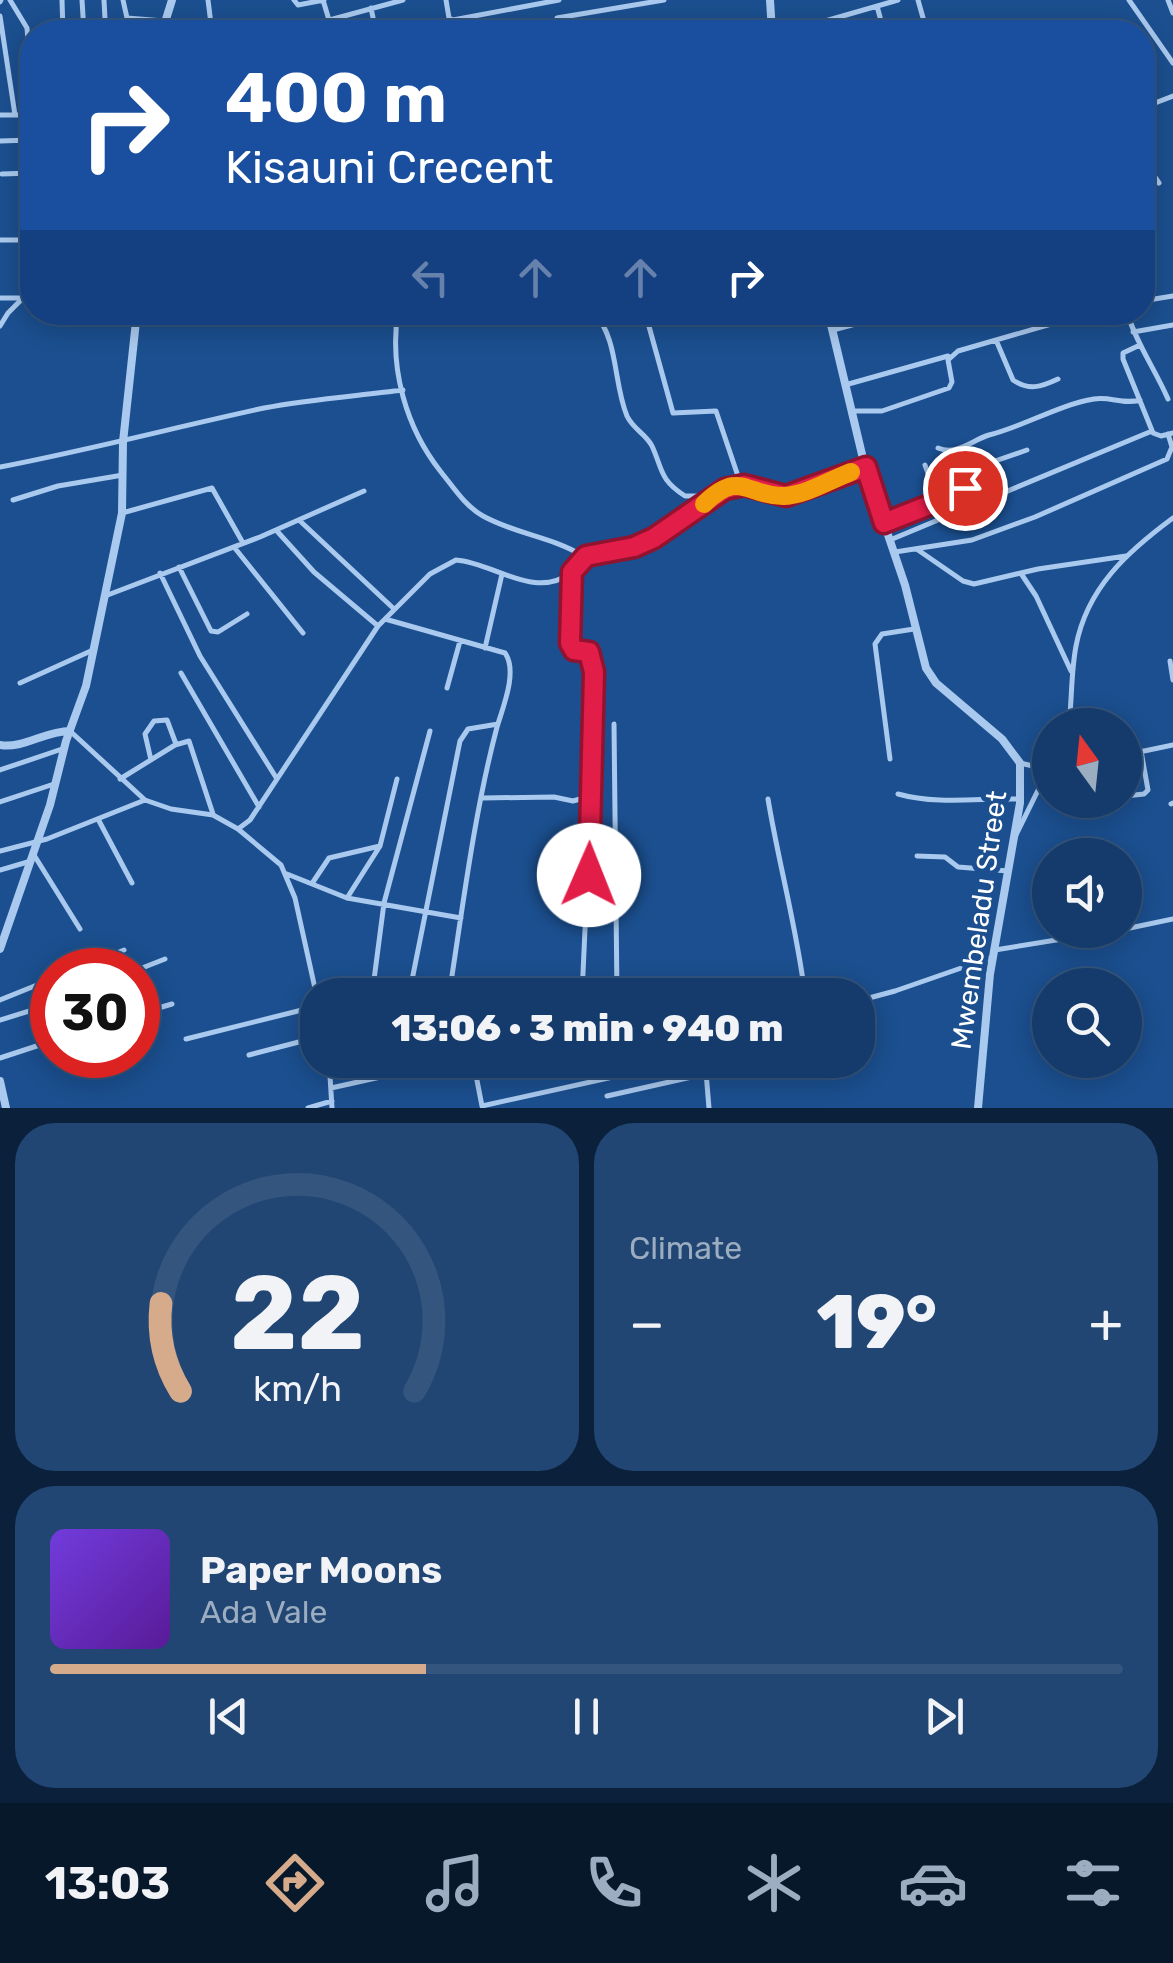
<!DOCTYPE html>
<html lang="en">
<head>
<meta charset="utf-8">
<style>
	body { margin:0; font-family:Rubik,sans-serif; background:#214673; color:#f1f3f6; height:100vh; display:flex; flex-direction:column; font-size:38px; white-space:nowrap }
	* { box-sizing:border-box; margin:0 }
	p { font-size:32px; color:#9dadc1 }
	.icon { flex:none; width:55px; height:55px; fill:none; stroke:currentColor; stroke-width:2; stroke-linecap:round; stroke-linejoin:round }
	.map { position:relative; height:1108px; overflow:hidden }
	.side { display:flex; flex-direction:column; gap:15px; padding:15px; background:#0b203b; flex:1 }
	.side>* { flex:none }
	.banner { position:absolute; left:20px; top:20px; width:1135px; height:305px; border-radius:40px; box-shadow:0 5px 25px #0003,0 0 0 2px #33557e; background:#1a4fa0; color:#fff; overflow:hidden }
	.needle { width:65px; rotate:345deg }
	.tools { position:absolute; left:1032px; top:708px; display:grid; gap:20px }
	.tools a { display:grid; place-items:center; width:110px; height:110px; border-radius:50%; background:#143b6b; box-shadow:0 5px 25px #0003,0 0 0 2px #33557e; font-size:50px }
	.speed { position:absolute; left:30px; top:948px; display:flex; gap:20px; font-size:50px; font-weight:700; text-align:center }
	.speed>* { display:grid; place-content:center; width:130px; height:130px; border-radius:50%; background:#143b6b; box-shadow:0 5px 25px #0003,0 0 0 2px #33557e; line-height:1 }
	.speed .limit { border:15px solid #d22; background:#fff; color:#111 }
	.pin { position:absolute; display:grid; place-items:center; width:85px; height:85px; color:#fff; margin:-42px; border:5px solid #fff; border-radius:50%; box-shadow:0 2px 10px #0007 }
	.me { position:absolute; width:110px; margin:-55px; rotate:1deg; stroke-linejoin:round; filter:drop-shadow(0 0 8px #0008) }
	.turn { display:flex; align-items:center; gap:35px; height:210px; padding:0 40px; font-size:45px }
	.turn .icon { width:130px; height:130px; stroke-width:2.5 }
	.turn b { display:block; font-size:70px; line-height:85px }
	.lanes { display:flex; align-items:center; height:95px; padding:0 40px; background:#0003; justify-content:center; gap:50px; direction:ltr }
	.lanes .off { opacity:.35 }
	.big { font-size:75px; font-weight:800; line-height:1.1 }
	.side .tile { flex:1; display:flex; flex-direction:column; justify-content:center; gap:15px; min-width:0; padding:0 35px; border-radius:40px; background:#214673 }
	.side .dial { align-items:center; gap:0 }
	.dial svg { height:260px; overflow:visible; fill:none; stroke:#33557e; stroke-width:7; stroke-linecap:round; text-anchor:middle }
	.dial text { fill:#f1f3f6; stroke:none }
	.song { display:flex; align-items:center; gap:30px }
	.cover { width:120px; height:120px; border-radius:15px; background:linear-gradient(135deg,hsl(260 70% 55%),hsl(270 70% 35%)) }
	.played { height:10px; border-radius:5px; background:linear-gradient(90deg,#d6ab8b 35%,#33557e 35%) }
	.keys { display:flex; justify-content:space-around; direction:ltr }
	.heat { display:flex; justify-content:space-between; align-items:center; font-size:55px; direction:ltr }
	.side .tiles { flex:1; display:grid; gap:15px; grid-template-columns:1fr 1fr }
	.tile:last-child { grid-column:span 2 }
	.trip { position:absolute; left:300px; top:978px; width:575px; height:100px; border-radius:40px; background:#143b6b; box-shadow:0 5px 25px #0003,0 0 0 2px #33557e; font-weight:800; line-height:100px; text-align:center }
	.tab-bar { display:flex; height:160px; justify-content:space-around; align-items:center; background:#08182b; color:#9dadc1 }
	.tab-bar .icon { width:70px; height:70px }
	.tab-bar .on { color:#d6ab8b }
	.tab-bar b { font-size:45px; color:#f1f3f6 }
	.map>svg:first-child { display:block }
</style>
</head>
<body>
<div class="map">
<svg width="1173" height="1108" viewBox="0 0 1173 1108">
	<rect width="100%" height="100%" fill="#1b4f8f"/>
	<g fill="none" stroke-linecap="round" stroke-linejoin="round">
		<path stroke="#a9c9ee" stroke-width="5" d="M10 0 27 28 32 88
			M62 0 63 32
			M82 0 84 32
			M104 0 105 19
			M123 0 127 18 164 21
			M208 0 212 32
			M294 0 298 5 324 0
			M323 0 329 20
			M446 0 449 18 453 20 559 0
			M918 0 927 32
			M1129 0 1173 63
			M1168 0 1173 13
			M0 2 1 0
			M877 6 884 32
			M371 8 376 32
			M0 16 15 115
			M557 18 664 0
			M333 19 337 32
			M266 32 300 28 403 0
			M787 32 898 0
			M1142 108 1173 96
			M0 115H32
			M0 141 32 140
			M1142 158 1159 183
			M2 174 32 173
			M0 240H32
			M0 298H23
			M1142 301 1173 296
			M398 312C389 368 406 428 441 472 454 488 465 506 483 516 515 534 553 537 583 556L621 550 655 538 725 489 744 485 787 496 863 468
			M594 312C619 341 613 382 627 416 633 429 646 434 652 446 663 470 659 479 685 496H709
			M645 312 673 413 716 411 741 485
			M1127 312C1136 343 1155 369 1168 399
			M0 326 8 313 32 289
			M833 330 863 322 882 312
			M1133 332 1173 325
			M996 340 1013 380C1029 391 1041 387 1058 379
			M1140 345 1123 353V359L1153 433 1161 436 1173 433
			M845 385 948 356
			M851 411H882L949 388 952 382 948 360 958 351 1093 312
			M938 448C957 456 972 440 989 435 1025 426 1058 405 1094 399 1110 396 1123 405 1140 400
			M925 465 938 502
			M0 467C89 450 176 427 264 408 310 399 357 396 403 390
			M13 500 58 486 123 475
			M122 513 212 488 243 543
			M299 520 393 608
			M883 523 962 493 965 490 962 473 966 471 1027 450
			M276 530 314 572 378 626
			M890 540 1152 431
			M234 547 303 633
			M918 550 963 581 974 584 1038 569 1126 556
			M895 552 972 540 1035 517 1167 459 1172 447 1168 434
			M179 567 211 631 218 632 247 614
			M160 573 200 656 277 779
			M1022 575 1036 596 1071 671
			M105 596 260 537 364 491
			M385 619 505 653C518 671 503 707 497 727 474 814 463 906 449 995
			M485 648 502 574
			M1170 661 1173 680
			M181 673 259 807
			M20 683 93 650
			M447 688 460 641
			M614 724 617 995
			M1069 725C1072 699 1071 672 1076 646 1087 588 1127 552 1173 518
			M70 731 145 800 171 809 213 815 238 829 281 865 295 898 318 1002
			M1125 755 1173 745
			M890 759 875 644 882 634 914 629
			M151 760 145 734 154 721 167 720 176 744
			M1020 763 1046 769
			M0 770 65 748
			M120 779 175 745 189 741 213 814
			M898 794C937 805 980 798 1020 799
			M1125 796 1144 794 1148 790 1141 751
			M483 798 554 797 573 801 591 796
			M768 799C779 865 797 929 805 995
			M0 802 54 784
			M1171 804 1173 803
			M98 819 132 883
			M238 829 250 820 378 626 430 574 456 560C495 563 535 601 572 572
			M1016 835 1050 766
			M0 851 47 839 145 800
			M34 855 80 929
			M917 856 945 857 958 867 1008 871
			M0 870 31 861
			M287 874 347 898 461 918
			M313 882 329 858 380 846
			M347 898 380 846 397 779
			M1125 929 1173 919
			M995 950 1118 930
			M75 970 124 950
			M137 970 165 959
			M372 995 384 903 430 731
			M409 995 460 741 468 729 498 724
			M582 995 596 689 591 655 586 650 572 649 569 643 572 572 586 556
			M628 995 707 987 769 995
			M0 1000 52 979
			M858 1001 895 991 993 957
			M138 1014 172 1004
			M0 1020 52 1004
			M186 1039 318 1006
			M249 1055 318 1037
			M0 1058 52 1041
			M329 1060 332 1108
			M473 1060 482 1106
			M705 1060 709 1108
			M331 1088 457 1060
			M607 1096 705 1074
			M482 1106 690 1060
			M308 1108 332 1101"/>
		<path stroke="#a9c9ee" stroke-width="8" d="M770 0 772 32
			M162 32 172 0
			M828 312 865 467 905 585 926 668 936 683 1002 739 1020 763V803L990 974 978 1108
			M0 745C23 749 45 731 70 731
			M0 949 50 805 66 741 86 686 122 513 123 442 137 312
			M0 1081 6 1108"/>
	</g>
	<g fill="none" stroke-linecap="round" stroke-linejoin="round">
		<g stroke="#92132f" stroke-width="25">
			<path id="route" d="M589 875 594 672 589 652 574 650 570 643 572 572 586 556 634 547 654 538 725 489 744 485 786 496 866 467 884 523 962 492 965 488"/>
		</g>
		<use href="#route" stroke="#e11d48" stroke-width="18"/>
		<path stroke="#f59e0b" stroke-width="18" d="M704 504C741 468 747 497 784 496 806 495 830 480 851 472"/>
	</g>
	<g text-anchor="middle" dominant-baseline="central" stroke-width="10" stroke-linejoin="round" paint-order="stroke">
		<g font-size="28" fill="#fff" stroke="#1b4f8f">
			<text transform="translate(979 920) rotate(-82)">Mwembeladu Street</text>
		</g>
	</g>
</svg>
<div class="tools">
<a><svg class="needle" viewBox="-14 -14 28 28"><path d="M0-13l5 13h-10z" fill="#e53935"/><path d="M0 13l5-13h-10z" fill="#9dadc1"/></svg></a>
<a><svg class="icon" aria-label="sound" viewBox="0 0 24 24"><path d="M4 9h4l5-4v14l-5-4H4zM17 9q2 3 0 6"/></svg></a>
<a><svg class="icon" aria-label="search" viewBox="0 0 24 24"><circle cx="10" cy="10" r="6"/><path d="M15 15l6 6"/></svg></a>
</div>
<div class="speed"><div class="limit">30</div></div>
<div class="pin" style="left:965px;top:488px;background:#d93025"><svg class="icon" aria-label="arrive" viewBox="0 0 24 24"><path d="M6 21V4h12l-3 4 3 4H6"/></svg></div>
<svg class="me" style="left:589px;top:875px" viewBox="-20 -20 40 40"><circle r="19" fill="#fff"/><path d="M0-13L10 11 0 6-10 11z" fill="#e11d48"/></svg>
<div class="trip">13:06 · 3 min · 940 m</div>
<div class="banner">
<div class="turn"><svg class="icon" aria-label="right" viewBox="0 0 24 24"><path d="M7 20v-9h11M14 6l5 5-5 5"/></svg><div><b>400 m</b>Kisauni Crecent</div></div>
<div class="lanes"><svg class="icon off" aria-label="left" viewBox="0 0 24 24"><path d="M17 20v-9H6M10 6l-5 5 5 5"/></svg><svg class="icon off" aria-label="ahead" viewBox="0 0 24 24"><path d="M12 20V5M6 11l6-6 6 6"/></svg><svg class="icon off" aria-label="ahead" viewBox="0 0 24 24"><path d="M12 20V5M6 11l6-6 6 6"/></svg><svg class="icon" aria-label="right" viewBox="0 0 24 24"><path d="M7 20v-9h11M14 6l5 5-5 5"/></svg></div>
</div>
</div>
<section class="side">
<div class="tiles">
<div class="tile dial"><svg viewBox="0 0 100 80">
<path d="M14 69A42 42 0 1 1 86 69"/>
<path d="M14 69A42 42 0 0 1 8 42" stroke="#d6ab8b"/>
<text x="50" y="56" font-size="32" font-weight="700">22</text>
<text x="50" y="72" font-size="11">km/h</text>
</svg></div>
<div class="tile"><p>Climate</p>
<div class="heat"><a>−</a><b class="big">19°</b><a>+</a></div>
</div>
<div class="tile">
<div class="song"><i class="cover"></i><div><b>Paper Moons</b><p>Ada Vale</p></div></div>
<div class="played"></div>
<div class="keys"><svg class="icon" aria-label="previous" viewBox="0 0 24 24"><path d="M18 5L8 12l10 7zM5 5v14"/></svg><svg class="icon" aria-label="pause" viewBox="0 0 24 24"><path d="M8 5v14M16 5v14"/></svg><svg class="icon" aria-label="next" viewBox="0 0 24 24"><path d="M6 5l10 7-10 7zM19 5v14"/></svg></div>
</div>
</div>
</section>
<nav class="tab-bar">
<b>13:03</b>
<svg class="icon on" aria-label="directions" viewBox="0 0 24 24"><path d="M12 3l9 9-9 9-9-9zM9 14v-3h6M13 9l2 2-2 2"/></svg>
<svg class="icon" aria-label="music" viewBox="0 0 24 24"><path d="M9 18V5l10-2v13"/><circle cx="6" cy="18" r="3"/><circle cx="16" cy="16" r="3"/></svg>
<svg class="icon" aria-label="phone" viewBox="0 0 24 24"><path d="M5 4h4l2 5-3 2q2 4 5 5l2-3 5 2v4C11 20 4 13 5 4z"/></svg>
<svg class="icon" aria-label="climate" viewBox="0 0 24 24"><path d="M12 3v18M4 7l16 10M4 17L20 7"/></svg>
<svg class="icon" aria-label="car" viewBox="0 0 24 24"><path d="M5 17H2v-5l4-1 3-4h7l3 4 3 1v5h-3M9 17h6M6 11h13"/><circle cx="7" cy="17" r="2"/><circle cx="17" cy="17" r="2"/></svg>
<svg class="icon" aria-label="filters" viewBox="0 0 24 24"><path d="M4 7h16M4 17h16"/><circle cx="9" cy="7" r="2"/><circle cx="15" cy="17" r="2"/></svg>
</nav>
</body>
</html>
